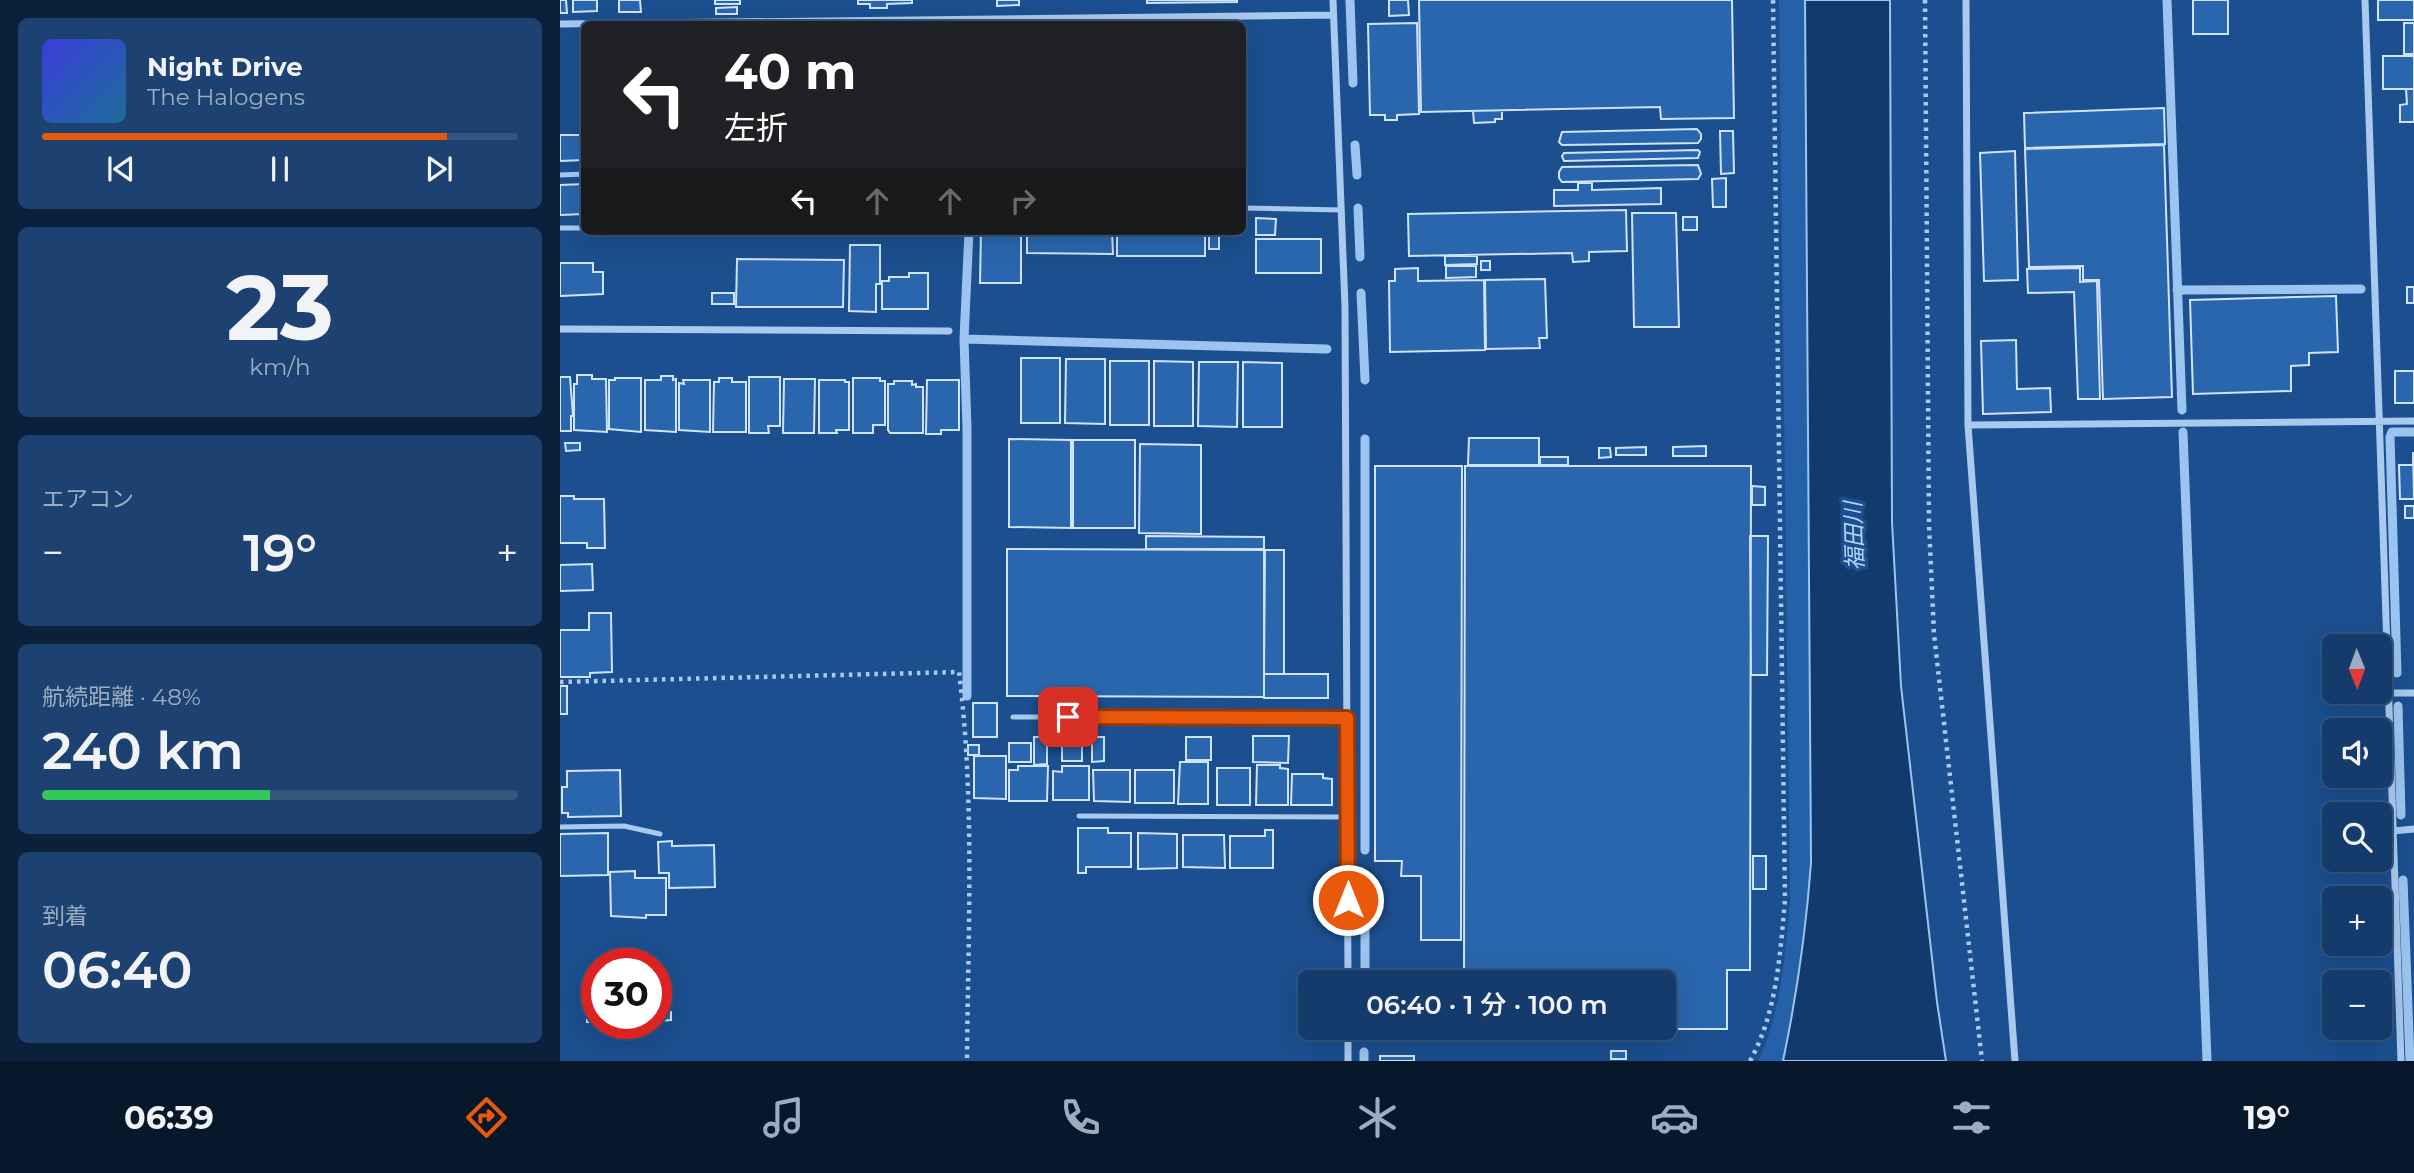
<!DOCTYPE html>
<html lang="ja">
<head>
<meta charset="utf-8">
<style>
	body { margin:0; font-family:Montserrat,"Noto Sans JP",sans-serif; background:#1d4271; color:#f1f3f6; height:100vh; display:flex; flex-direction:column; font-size:26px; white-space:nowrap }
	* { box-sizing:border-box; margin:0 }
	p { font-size:23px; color:#9dadc1 }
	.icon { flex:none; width:38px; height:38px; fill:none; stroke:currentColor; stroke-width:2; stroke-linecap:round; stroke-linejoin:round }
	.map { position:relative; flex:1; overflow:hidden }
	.panel { display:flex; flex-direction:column; gap:18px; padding:18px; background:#0b203b; width:560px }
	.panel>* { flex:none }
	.banner { position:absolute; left:21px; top:21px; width:665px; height:214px; border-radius:10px; box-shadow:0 7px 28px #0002,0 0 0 2px #33557e; background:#202124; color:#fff; overflow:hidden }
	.needle { width:46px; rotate:179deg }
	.tools { position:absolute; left:1762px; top:634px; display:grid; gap:14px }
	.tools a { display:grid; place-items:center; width:70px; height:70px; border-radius:10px; background:#143b6b; box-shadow:0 7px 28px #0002,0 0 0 2px #33557e; font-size:35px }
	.speed { position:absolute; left:21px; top:948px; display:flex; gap:14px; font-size:35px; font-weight:700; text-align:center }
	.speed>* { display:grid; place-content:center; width:91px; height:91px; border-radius:50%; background:#143b6b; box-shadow:0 7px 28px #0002,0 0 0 2px #33557e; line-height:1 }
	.speed .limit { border:10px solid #d22; background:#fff; color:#111 }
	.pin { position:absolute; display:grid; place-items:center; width:60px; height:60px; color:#fff; margin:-30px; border-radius:14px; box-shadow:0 4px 10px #0006 }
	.me { position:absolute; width:77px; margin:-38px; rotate:0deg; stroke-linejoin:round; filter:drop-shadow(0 0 5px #0008) }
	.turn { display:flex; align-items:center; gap:24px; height:147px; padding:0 28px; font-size:32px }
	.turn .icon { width:91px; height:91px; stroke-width:2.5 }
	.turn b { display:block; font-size:49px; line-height:60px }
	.lanes { display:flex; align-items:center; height:66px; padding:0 28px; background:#0003; justify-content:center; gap:35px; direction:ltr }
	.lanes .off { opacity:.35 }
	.big { font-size:52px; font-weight:600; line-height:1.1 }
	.panel .card { flex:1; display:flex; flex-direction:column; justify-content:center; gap:10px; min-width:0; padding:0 24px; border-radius:10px; background:#1d4271 }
	.panel .dial { align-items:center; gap:0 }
	.dial b { font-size:91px; line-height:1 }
	.song { display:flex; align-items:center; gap:21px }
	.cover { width:84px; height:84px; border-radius:10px; background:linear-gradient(135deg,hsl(240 70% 55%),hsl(200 70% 35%)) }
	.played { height:7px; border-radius:4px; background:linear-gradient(90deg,#ea580c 85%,#33557e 85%) }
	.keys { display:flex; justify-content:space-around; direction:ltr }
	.heat { display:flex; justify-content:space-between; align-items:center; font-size:38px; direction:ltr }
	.charge { height:10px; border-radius:5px; background:linear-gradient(90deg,#34c759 48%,#33557e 0) }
	.trip { position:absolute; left:738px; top:970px; width:378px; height:70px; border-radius:10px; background:#143b6b; box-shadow:0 7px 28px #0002,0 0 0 2px #33557e; font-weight:600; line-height:70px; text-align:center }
	.menu { display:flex; height:112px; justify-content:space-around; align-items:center; background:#08182b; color:#9dadc1 }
	.menu .icon { width:49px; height:49px }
	.menu .current { color:#ea580c }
	.menu b { font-size:32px; color:#f1f3f6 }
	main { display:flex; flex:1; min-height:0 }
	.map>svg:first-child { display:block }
</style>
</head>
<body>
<main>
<section class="panel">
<div class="card">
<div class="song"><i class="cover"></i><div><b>Night Drive</b><p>The Halogens</p></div></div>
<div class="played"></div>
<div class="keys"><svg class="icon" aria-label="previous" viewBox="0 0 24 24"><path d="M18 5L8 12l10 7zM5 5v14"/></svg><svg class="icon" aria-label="pause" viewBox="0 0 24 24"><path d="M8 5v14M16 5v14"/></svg><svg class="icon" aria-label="next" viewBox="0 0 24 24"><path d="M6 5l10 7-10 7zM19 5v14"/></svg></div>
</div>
<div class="card dial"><b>23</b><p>km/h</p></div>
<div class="card"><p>エアコン</p>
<div class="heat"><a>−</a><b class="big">19°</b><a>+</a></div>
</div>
<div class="card"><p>航続距離 · 48%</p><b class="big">240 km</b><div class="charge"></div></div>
<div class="card"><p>到着</p><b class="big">06:40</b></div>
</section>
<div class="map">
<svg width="1854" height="1061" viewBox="0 0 1854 1061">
	<rect width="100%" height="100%" fill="#1b4f8f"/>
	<path fill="#2461a8" d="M1219 0H1245L1251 863C1246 931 1237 994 1223 1061H1198C1222 1010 1225 955 1230 899Z"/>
	<path fill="#123a6d" stroke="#9cc4f0" stroke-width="2" d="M1245 0H1330L1332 522 1341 686 1377 1002 1386 1061H1223C1237 994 1246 931 1251 863Z"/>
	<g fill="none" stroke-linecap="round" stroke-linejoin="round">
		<path stroke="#9cc4f0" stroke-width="9" d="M790 0 793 83
			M1607 0 1622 410
			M795 145 797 175
			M798 208 800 257
			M409 231 404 339 767 349
			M1617 290 1801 289
			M801 293 805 380
			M404 339 407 428V696
			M1623 432 1647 1061
			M805 439V850
			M1837 673 1830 437 1832 432H1854
			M1838 706 1841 815
			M1843 880 1850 1061
			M805 908V982
			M804 1061V1052"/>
	</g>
	<path fill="#2a66ad" stroke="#cfe3fa" stroke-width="2" d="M0 0H6L7 13H0Z
		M13 0H37V11L13 12Z
		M59 0H80L81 12H59Z
		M155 0H180V4H155Z
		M298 0H352V3L327 4V8H310V4H298Z
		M437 0H459V5L437 6Z
		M587 0H677V2L587 3Z
		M829 0H848L849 15 829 16Z
		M859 0H1172L1174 118 1101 119 1100 107 861 112Z
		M1633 0H1668V34H1633Z
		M1818 0H1854V20H1818Z
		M177 7V14H156V8Z
		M857 23 859 114 837 115V120H825V115H810L808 24Z
		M1844 23H1854V54H1844Z
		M1823 56H1854V89H1823Z
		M1846 89H1854V122H1840V105L1847 104Z
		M1604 108 1605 144 1465 148 1464 113Z
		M913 111H942V119H935V122L914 123Z
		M1137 129 1141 134V139L1138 143 1002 145 999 142 1002 132Z
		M1160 131H1173L1174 173 1161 174Z
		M0 135H24V160L0 161Z
		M1604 145 1612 397 1543 399 1539 280H1523V266L1469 267 1465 149Z
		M1138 150 1140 152 1138 158 1004 161 1002 156 1004 153Z
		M1455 151 1458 280 1424 281 1420 153Z
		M1138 165 1141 174 1138 179 1002 182 999 178V172L1002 167Z
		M1166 178V207H1153L1152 179Z
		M1018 183H1032V190L1101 188V204L994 206V190H1018Z
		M24 184V214L0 215V185Z
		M1066 210 1067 251 1029 252V261L1013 262 1012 253 849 256 848 214Z
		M1072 213H1116L1119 327H1074Z
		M1123 217H1137V230H1123Z
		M696 218 716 219 715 235H696Z
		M421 231H461V283H420Z
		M467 231H552L553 254 467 253Z
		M557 231H645V256H557Z
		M649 231H659V249H649Z
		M696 239H761V273H696Z
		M290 245H320V284H316V312L289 311Z
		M885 256H917V264L885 265Z
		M177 259 284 260 283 307H176Z
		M921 261H930V270H921Z
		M0 263H33V272H43V294L0 296Z
		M886 266H916V277L886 278Z
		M858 268V281L924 280 925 350 830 352 829 281H835V269Z
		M1520 268V282L1537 281 1540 399H1518L1514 292 1468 293 1467 269Z
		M349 273H368V309H322V281H329V277H349Z
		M985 279 987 338H979L980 348 926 349 925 280Z
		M1847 287H1854V303H1847Z
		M152 293H174V304H152Z
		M1776 296 1778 352 1749 353V365L1731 366V391L1633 394 1630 300Z
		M1456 340 1457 389 1490 388 1491 412 1423 414 1421 341Z
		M461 358H500V423H461Z
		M506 359H545V424L505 423Z
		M550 361H589V425H550Z
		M594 361 633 362V426H594Z
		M639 362H678L677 427 638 426Z
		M683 362 722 363V427H683Z
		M1835 371H1854V403H1835Z
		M17 375H32V379H46L47 432 14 430V384H17Z
		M101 376H113V380L116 379V432L85 430V380H101Z
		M0 377H10L13 416H11V431H0Z
		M189 377H220V426H208L209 433H189Z
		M55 378H81V432L49 429V380H55Z
		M159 378H172V382H186V432H153L154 382H159Z
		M293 378H320V381H325V425H313V433H293Z
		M224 379H255L254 433H223Z
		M123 380H150V432L119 430V383L124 384Z
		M259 380H285V382H289V430H276L277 433H259Z
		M367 380H399V430H381V434H366Z
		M334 381H352V385L356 384V387H363V433H330L328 430V384H334Z
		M909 438H979V465H908Z
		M449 439 511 440V528L449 527Z
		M513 440H575V528H513Z
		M5 443H20V450L6 451Z
		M580 444 641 445V534L579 533Z
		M1146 446V456H1113V447Z
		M1086 447V455H1056V448Z
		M1039 448H1050L1051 457 1039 458Z
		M1853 452 1854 499H1840L1839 465H1853Z
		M980 457H1008V465H980Z
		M815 466H902L901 940H861V876H841L842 861H815Z
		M905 466H1191L1190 970H1167V1029H1109V984H1104V982H904Z
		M1192 486 1205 487V505H1192Z
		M0 496H14V499H44L45 548H27V543H0Z
		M1845 506H1854V518H1845Z
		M586 536 704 537V549H586Z
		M1190 536H1208L1207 675H1191Z
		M447 549 704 550V697L447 696Z
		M705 550H724V674H704Z
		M32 564 33 590 0 591V565Z
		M29 613H51L52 672 30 673V677H0V630H29Z
		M704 674H768V698H704Z
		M0 686H7V714H0Z
		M413 703H437V737H413Z
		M693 736H729L728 763 693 762Z
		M474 737H487V764L474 765Z
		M532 737H544V761L532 762Z
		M626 737H651V760H626Z
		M502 740H522V761H502Z
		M449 743H471V762H449Z
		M408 745H419V755H408Z
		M414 756H446V799L414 798Z
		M620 762H648V804H618Z
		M697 765H720V768L728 769V805H696Z
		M458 766H488L487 801H449V770H458Z
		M502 766H529V800H493V771L502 772Z
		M657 768H690V805H657Z
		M60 770 61 816 8 817V813H2V787H7V771Z
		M533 770H570V802L534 801Z
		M575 770H614V803H575Z
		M732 774H763V778L772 779V805H731Z
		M518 828H548V833H571V867H526V873H518Z
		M705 830H713V868H670V836H705Z
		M48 833V875L0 876V834Z
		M578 833 617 834V868L578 869Z
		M623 835H664L665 868 623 867Z
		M112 841V846L154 845 155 887 109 888V873H99L98 842Z
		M1193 856H1206V889H1193Z
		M75 871V878H106V915H86V918L51 916 50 872Z
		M27 1006H37V1022H27Z
		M98 1012H111V1020L99 1021Z
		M1051 1051H1066V1059H1051Z
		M820 1056H854V1061H820Z"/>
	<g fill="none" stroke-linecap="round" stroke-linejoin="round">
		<path stroke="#a9c9ee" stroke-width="4.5" stroke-dasharray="3.5 5" stroke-linecap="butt" d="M1365 0 1369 524 1374 634 1422 1061
			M0 682 399 672C415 801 408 932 407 1061
			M1190 1061C1217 1012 1220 955 1225 900L1213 0"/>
		<path stroke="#a9c9ee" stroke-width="5" d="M0 175 24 174
			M682 208 782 210
			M0 228H24
			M222 231 283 232
			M453 717H787
			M519 816 787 817
			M0 827 64 826 100 834"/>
		<path stroke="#a9c9ee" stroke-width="7" d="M773 0 785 307 788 982
			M1406 0 1408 425 1455 1061
			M1805 0 1841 1061
			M0 24 773 15
			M0 329 389 331
			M1408 425 1854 421
			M1829 693H1854
			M1833 831 1854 829
			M788 1027V1061"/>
	</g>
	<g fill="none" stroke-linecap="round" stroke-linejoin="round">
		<g stroke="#983908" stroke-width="18">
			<path id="route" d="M508 717 787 718 788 900"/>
		</g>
		<use href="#route" stroke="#ea580c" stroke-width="12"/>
	</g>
	<g text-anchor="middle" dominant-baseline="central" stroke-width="7" stroke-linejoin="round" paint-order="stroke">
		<g font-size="23" font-style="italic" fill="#b5d3f5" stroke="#1b4f8f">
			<text transform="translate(1294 536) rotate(-92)">福田川</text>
		</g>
	</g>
</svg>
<div class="tools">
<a><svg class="needle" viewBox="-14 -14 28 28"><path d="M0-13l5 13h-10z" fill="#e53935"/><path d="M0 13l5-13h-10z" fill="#9dadc1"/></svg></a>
<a><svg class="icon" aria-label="sound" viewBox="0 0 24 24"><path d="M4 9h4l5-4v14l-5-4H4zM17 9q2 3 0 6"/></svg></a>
<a><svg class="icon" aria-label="search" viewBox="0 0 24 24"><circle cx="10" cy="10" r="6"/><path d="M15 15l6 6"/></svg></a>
<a>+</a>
<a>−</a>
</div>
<div class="speed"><div class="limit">30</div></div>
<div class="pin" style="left:508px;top:717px;background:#d93025"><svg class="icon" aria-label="arrive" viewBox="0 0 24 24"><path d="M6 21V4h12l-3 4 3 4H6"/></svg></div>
<svg class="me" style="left:788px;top:900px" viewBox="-20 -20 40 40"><circle r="17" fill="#ea580c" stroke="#fff" stroke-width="3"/><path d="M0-11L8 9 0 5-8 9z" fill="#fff"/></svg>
<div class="trip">06:40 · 1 分 · 100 m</div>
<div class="banner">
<div class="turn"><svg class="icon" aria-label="left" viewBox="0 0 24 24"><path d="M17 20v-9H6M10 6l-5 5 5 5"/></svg><div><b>40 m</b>左折</div></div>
<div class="lanes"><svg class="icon" aria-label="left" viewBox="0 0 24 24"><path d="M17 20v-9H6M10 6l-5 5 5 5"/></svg><svg class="icon off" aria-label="ahead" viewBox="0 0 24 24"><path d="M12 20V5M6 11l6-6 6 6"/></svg><svg class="icon off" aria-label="ahead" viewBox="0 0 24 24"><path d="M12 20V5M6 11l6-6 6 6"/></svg><svg class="icon off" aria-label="right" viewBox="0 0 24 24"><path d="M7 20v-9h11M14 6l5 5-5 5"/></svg></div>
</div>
</div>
</main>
<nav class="menu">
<b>06:39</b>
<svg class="icon current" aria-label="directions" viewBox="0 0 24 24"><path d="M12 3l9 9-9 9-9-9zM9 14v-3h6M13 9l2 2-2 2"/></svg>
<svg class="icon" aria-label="music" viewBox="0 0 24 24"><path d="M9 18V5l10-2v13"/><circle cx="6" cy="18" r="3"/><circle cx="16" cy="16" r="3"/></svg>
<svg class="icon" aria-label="phone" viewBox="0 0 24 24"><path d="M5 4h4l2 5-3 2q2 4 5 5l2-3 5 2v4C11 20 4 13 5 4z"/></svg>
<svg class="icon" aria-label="climate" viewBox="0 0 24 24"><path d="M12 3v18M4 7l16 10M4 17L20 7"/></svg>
<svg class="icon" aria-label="car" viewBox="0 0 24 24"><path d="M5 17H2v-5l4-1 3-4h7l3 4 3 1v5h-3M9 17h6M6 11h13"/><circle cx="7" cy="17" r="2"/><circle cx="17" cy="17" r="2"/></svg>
<svg class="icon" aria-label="filters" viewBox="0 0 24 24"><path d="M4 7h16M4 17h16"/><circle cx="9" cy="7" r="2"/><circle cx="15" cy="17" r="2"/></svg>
<b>19°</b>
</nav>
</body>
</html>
